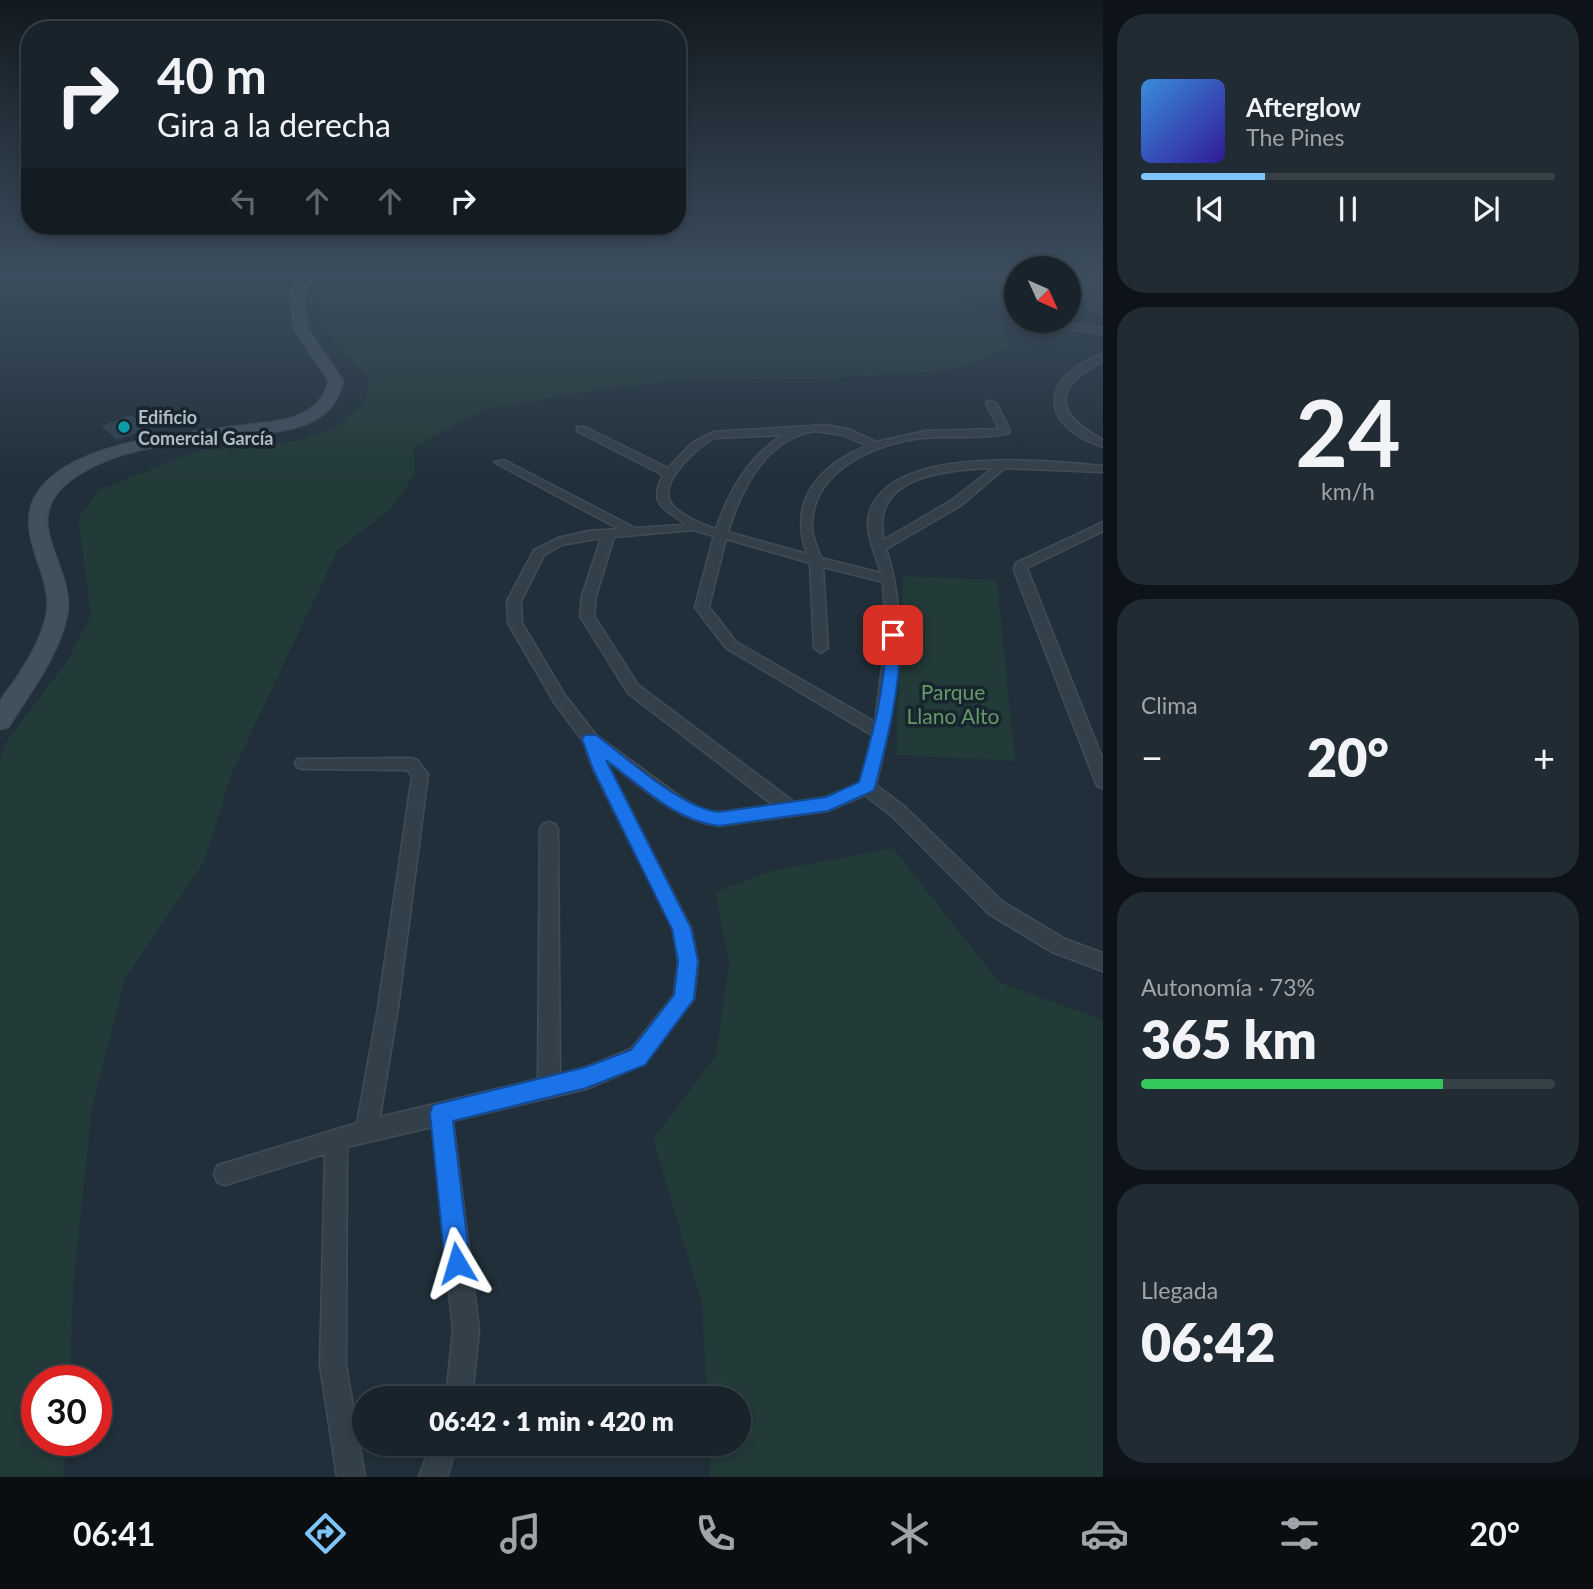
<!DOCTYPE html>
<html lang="es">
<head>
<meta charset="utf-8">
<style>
	body { margin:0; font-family:Lato,sans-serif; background:#212b33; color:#f1f3f6; height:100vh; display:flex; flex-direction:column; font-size:26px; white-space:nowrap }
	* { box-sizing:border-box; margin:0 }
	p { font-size:23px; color:#9fa4a9 }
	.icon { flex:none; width:38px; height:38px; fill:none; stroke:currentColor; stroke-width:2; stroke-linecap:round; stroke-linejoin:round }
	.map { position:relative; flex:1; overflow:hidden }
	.drawer { display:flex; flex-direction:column; gap:14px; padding:14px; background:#0d1318; width:490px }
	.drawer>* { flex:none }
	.top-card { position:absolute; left:21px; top:21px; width:665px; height:214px; border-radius:28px; box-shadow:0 4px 10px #0003,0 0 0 2px #364047; background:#18232b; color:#f1f3f6; overflow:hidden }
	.needle { width:46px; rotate:135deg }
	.buttons { position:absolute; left:1004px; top:256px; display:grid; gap:14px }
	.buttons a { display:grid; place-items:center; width:77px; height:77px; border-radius:50%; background:#18232b; box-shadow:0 4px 10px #0003,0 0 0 2px #364047; font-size:35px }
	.speed { position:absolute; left:21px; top:1365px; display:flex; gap:14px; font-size:35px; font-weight:700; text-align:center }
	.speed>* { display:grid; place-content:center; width:91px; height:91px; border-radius:50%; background:#18232b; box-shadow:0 4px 10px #0003,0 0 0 2px #364047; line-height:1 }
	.speed .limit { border:10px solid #d22; background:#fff; color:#111 }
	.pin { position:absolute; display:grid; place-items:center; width:60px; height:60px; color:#fff; margin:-30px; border-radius:14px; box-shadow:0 4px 10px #0006 }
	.me { position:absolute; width:77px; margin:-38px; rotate:353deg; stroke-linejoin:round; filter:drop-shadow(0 0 5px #0008) }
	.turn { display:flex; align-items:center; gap:24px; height:147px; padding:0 21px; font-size:32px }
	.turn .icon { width:91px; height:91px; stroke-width:2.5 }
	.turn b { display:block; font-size:49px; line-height:60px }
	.lanes { display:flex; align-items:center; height:66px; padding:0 21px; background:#0003; justify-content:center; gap:35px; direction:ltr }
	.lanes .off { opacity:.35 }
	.big { font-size:52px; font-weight:800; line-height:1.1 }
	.drawer .card { flex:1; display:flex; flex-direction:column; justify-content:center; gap:10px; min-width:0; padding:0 24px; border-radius:28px; background:#212b33 }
	.drawer .dial { align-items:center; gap:0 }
	.dial b { font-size:91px; line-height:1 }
	.song { display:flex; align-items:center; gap:21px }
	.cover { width:84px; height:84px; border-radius:10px; background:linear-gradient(135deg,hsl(210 70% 55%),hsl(250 70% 35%)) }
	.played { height:7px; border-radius:4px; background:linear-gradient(90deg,#7ec5fb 30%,#364047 30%) }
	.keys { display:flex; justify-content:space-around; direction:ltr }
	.heat { display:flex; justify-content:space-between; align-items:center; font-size:38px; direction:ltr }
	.charge { height:10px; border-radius:5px; background:linear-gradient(90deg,#34c759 73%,#364047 0) }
	.trip { position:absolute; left:352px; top:1386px; width:399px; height:70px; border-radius:35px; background:#18232b; box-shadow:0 4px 10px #0003,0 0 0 2px #364047; font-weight:800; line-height:70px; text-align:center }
	.tab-bar { display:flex; height:112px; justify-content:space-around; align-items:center; background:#0a0e11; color:#9fa4a9 }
	.tab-bar .icon { width:49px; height:49px }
	.tab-bar .selected { color:#7ec5fb }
	.tab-bar b { font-size:32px; color:#f1f3f6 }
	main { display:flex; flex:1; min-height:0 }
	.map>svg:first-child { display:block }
</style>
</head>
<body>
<main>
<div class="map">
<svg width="1103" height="1477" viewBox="0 0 1103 1477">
	<rect width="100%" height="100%" fill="#202f39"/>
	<path fill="#223a38" d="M339 275H940L987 315 1011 344 982 361 943 371 814 379 680 380 604 389 482 410 413 448 415 474 393 507 338 550 232 773 204 862 125 979 92 1107 73 1288 70 1381H37V1440H67L63 1477H0V762L6 742 68 660 91 615 78 518 99 490 198 451 299 441 334 429 366 402 370 381C344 351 293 309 339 275Z
		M903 576 997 580 1015 761 896 755Z
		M893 848 999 982 1103 1020V1477H710V1444H738V1398H707L702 1304 653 1139 716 1055 729 963 715 892 771 871Z"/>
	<path fill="#2f414d" d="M131 415 148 429 117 440 101 426Z"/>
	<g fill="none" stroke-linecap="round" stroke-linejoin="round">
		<g stroke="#404c56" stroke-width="3">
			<path id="street" d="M1103 279V287H1096L1093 293 1069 306V299L1087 289 1069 286V281L1098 282Z
				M1103 291V299L1097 304 1103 307V313L1088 307V303Z
				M1048 320 1103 328V334L1063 328Z
				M1103 354V361C1052 387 1053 413 1103 440V447C1038 426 1039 376 1103 354Z
				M987 401 996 403 1010 431 1009 433C980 440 952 435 923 438 875 443 811 471 812 527 812 538 818 548 821 558L881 573C876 554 863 531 870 511 893 444 1048 461 1103 466V472L1005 468 960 506 886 549C912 627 895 708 876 785L905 807 1003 902 1065 939 1103 953V971L1052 952 989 914 893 817 865 795 828 811 719 826C675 821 640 785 605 759L691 928 698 962 694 999 645 1064 586 1089 453 1121 479 1330 472 1398H446L453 1330 432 1127 347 1147 346 1365 365 1477H337L320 1365 325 1154 225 1185 217 1182 214 1174 217 1166 225 1163 357 1123 378 1008 412 776 407 770 303 769 297 767 295 763 297 759 411 758 417 760 428 774 398 1008 380 1117 538 1079 540 829 543 824 549 822 555 824 558 829 560 1074 586 1067 631 1049 674 995 678 962 673 929 593 769 583 741 554 702 508 623 507 601 534 550 558 538 589 531 619 529 494 462 504 460 635 528 682 525 685 524 683 522C661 507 649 503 663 475L577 431V427H585L668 468 692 443 713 432 826 425 851 430 876 442 926 431 999 429 986 403ZM816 431 843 435 867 446C818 466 788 501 807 554L728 532C741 490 766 437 816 431ZM783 435C748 457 729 491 716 529 705 526 675 513 670 501 660 481 697 446 715 438ZM993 468 952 500 884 540C869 475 947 470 993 468ZM693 530 714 536 695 607 697 610 726 648 872 735 860 783 826 797 794 802 638 685 594 616 596 596 614 537ZM601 538 582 596 580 616 628 693 773 805 719 812 704 810 682 798 596 735 564 694 522 623 521 601 544 555 562 545ZM726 539 810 563 814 648 821 653 828 648 823 567 883 582 886 637 875 722 736 642 709 607Z
				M1103 522V531L1027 568 1103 760V788L1097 786 1095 781 1014 570 1016 563Z
				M431 1444H457L447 1477H419Z"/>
		</g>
		<g stroke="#404c56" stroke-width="3">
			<path id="secondary" d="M303 275H315L302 293 308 329 343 381C339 397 332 410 316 419 295 431 268 432 244 435 189 442 127 444 79 474 10 517 75 562 67 614 59 655 30 692 8 727L0 729C0 722 0 710 0 703 2 696 11 687 15 681 29 660 42 639 47 614 54 578 20 542 32 505 54 442 186 433 242 426 263 423 285 423 304 413 318 406 325 396 329 381L294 329 290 293Z"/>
		</g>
		<use href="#street" fill="#344049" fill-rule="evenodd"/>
		<use href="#secondary" fill="#41505c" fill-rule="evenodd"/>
	</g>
	<linearGradient id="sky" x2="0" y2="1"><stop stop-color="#121a1f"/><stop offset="0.57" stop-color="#3c4d5f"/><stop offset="1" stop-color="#3c4d5f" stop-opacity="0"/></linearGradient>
	<rect width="1103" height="482" fill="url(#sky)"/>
	<path fill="#1a73e8" stroke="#114b97" stroke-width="2" d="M893 630 900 635C901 686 888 737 875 787L873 791 828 811 719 826C675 821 640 785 606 760L691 928 698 961 694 999 645 1065 586 1088 453 1121 470 1263 466 1271 457 1275 449 1271 445 1263 430 1113 433 1105 586 1067 631 1050 674 995 678 961 672 929 593 769 582 739 585 735H596C627 758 681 808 719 812L826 797 859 782C873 734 886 685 886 635Z"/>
	<circle fill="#0f9aa8" stroke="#19252e" stroke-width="2.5" cx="124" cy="427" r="7"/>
	<g text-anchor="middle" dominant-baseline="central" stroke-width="7" stroke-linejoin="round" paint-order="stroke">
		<g font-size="18" font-weight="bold" fill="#aebcc6" stroke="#19252e" text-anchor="start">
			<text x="138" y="417">Edificio<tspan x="138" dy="21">Comercial García</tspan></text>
		</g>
		<g font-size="21" fill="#659767" stroke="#19252e">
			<text x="953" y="691">Parque<tspan x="953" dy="24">Llano Alto</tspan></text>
		</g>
	</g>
</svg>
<div class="buttons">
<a><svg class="needle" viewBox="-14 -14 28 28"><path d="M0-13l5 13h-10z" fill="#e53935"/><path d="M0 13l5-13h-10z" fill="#9fa4a9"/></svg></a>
</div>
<div class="speed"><div class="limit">30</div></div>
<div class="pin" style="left:893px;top:635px;background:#d93025"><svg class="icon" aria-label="arrive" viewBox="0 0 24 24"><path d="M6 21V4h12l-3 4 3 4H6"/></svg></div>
<svg class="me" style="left:457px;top:1263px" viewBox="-20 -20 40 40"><path d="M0-17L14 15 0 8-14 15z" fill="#1a73e8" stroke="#fff" stroke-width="4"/></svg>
<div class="trip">06:42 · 1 min · 420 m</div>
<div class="top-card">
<div class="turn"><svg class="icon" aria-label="right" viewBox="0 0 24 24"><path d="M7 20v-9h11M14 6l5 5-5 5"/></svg><div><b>40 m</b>Gira a la derecha</div></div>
<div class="lanes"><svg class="icon off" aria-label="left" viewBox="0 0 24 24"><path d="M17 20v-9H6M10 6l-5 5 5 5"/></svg><svg class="icon off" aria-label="ahead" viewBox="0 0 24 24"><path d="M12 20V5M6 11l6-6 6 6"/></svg><svg class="icon off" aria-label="ahead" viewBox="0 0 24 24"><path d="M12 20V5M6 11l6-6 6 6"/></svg><svg class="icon" aria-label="right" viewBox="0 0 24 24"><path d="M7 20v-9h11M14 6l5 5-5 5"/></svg></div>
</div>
</div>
<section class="drawer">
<div class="card">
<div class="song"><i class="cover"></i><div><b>Afterglow</b><p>The Pines</p></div></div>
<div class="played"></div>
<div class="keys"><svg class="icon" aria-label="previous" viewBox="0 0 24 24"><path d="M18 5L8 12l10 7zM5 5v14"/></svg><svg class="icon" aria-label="pause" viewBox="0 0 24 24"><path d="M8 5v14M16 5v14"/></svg><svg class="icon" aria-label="next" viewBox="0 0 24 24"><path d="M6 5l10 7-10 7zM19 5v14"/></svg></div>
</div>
<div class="card dial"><b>24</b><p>km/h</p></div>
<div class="card"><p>Clima</p>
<div class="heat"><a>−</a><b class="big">20°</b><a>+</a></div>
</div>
<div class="card"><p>Autonomía · 73%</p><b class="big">365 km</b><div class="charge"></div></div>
<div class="card"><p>Llegada</p><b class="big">06:42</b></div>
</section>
</main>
<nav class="tab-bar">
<b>06:41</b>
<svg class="icon selected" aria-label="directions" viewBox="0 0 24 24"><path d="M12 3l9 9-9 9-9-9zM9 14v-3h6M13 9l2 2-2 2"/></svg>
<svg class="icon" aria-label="music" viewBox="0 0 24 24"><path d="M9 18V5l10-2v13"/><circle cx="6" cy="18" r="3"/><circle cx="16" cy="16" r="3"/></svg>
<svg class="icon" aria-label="phone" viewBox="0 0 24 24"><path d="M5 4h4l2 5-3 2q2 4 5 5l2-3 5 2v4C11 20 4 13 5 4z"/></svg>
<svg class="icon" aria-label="climate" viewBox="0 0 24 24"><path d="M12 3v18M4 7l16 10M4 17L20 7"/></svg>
<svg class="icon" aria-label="car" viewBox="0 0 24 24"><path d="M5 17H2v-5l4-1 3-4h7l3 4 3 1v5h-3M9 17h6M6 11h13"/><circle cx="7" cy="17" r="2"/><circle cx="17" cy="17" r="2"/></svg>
<svg class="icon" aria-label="filters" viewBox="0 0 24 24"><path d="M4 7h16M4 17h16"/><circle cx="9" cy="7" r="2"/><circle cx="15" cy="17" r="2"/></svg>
<b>20°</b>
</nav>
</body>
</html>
